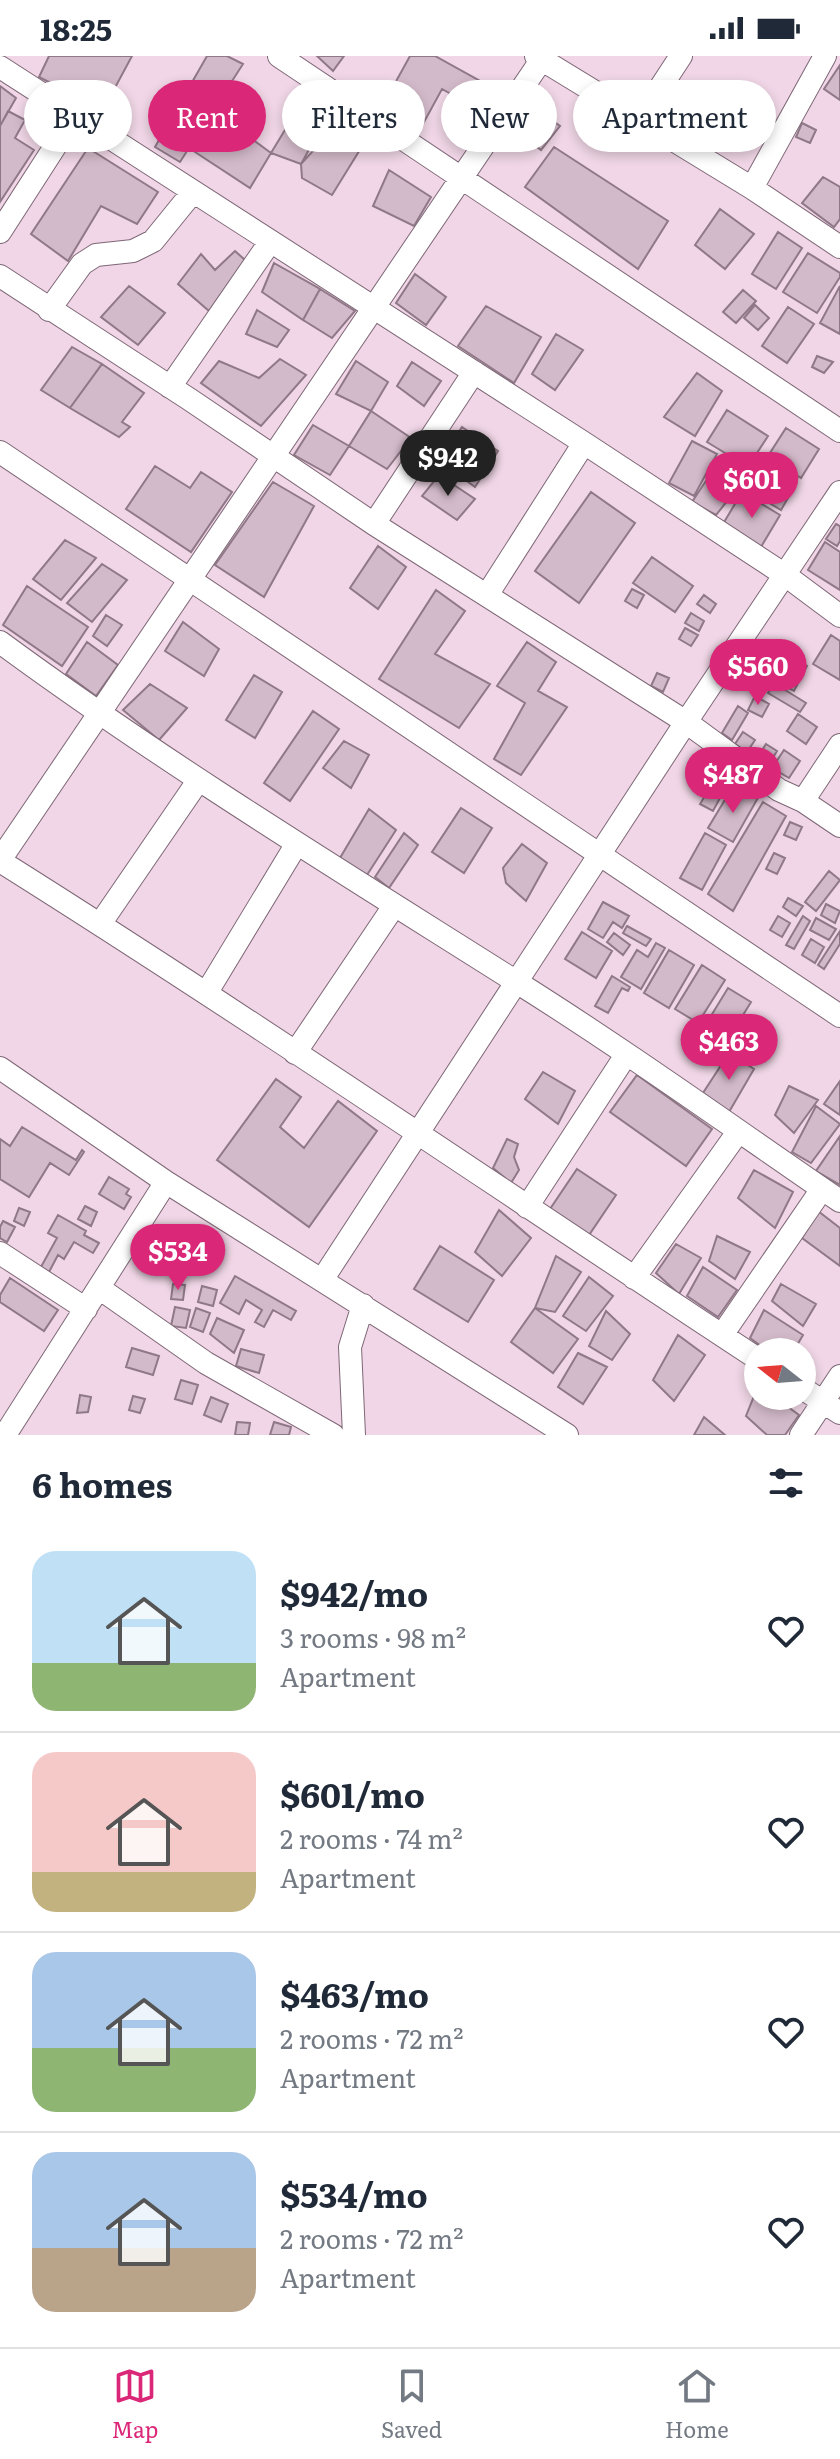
<!DOCTYPE html>
<html lang="en">
<head>
<meta charset="utf-8">
<style>
	body { margin:0; font-family:Literata,serif; background:#f6f6f7; color:#1f2937; height:100vh; display:flex; flex-direction:column; font-size:30px; white-space:nowrap }
	* { box-sizing:border-box; margin:0 }
	p { font-size:26px; color:#747a83 }
	.icon { flex:none; width:44px; height:44px; fill:none; stroke:currentColor; stroke-width:2; stroke-linecap:round; stroke-linejoin:round }
	.map { position:relative; height:1379px; overflow:hidden }
	.panel { display:flex; flex-direction:column; background:#fff; flex:1 }
	.panel>* { flex:none }
	.hud { position:absolute; left:24px; top:24px; width:792px; height:72px; display:flex; gap:16px }
	.needle { width:52px; rotate:287deg }
	.controls { position:absolute; left:744px; top:1282px; display:grid; gap:16px }
	.controls a { display:grid; place-items:center; width:72px; height:72px; border-radius:50%; background:#fff; box-shadow:0 4px 12px #0003; font-size:40px }
	.price { position:absolute; translate:-50% -68px; padding:0 18px; border-radius:28px; background:#db2777; color:#fff; font-size:26px; line-height:52px; filter:drop-shadow(0 2px 4px #0008) }
	.price::after { content:''; position:absolute; left:50%; top:48px; width:24px; height:18px; margin-left:-12px; background:inherit; clip-path:polygon(0 0,100% 0,50% 100%) }
	.price.active { background:#222; color:#fff }
	ul { padding:0; list-style:none }
	li { display:flex; align-items:center; gap:24px; height:200px; padding:0 32px }
	li+li { border-top:2px solid #e0e1e3 }
	li span { display:grid; place-items:center; flex:none; width:224px; height:160px; border-radius:24px; color:#555 }
	li>.icon { margin-inline-start:auto }
	span .icon { width:96px; height:96px; fill:#fffc; stroke-width:1 }
	li b { font-size:34px }
	h2 { display:flex; justify-content:space-between; align-items:center; height:96px; padding:0 32px; font-size:34px }
	.tag { padding:0 28px; border-radius:36px; background:#fff; box-shadow:0 4px 12px #0003; font-size:28px; line-height:72px }
	.tag.active { background:#db2777; color:#fff }
	.status { display:flex; justify-content:space-between; align-items:center; height:56px; padding:0 40px; background:#fff; direction:ltr }
	.status svg { height:22px; fill:currentColor }
	.menu { display:flex; justify-content:space-around; align-items:center; height:112px; border-top:2px solid #e0e1e3; background:#fff; font-size:22px; color:#747a83 }
	.menu a { display:grid; justify-items:center; gap:4px }
	.menu .active { color:#db2777 }
	.map>svg:first-child { display:block }
	.building { fill:#d3baca; stroke:#8f7887; stroke-width:2 }
	.lines { fill:none; stroke-linecap:round; stroke-linejoin:round }
	.minor-casing { stroke:#7e6776; stroke-width:24 }
	.minor { stroke:#fff; stroke-width:22 }
</style>
</head>
<body>
<div class="status"><b>18:25</b><svg viewBox="0 0 49 12"><path d="M0 12V9h3v3zM5 12V6h3v6zM10 12V3h3v9zM15 12V0h3v12zM26 1h20v11H26zM47 4h2v5h-2z"/></svg></div>
<div class="map">
<svg width="840" height="1379" viewBox="0 0 840 1379">
	<rect width="100%" height="100%" fill="#f0d6e6"/>
	<!-- building -->
	<path class="building" d="M 49,0 L 132,0 L 103,54 L 39,21 Z
		M 207,0 L 227,0 L 243,8 L 180,106 L 155,91 Z
		M 317,0 L 344,0 L 333,15 Z
		M 410,0 L 435,0 L 489,30 L 476,52 L 442,33 L 423,68 L 384,47 Z
		M 840,9 L 840,44 L 824,33 Z
		M 0,30 L 16,42 L 0,70 Z
		M 526,46 L 560,70 L 541,94 L 511,71 Z
		M 8,55 L 25,64 L 15,82 L 34,94 L 0,146 L 0,70 Z
		M 217,57 L 271,97 L 250,132 L 195,96 Z
		M 294,59 L 320,74 L 301,108 L 271,97 Z
		M 802,67 L 816,74 L 810,87 L 796,81 Z
		M 331,75 L 361,92 L 332,139 L 302,122 L 301,108 Z
		M 554,91 L 668,165 L 638,213 L 525,131 Z
		M 88,92 L 158,136 L 137,168 L 101,150 L 68,205 L 31,178 Z
		M 389,114 L 431,141 L 414,170 L 373,150 Z
		M 823,121 L 840,131 L 840,163 L 834,171 L 802,147 Z
		M 720,153 L 754,178 L 725,213 L 695,189 Z
		M 778,176 L 802,192 L 776,233 L 752,218 Z
		M 235,195 L 245,204 L 209,255 L 178,228 L 201,198 L 215,214 Z
		M 808,197 L 840,217 L 840,221 L 817,257 L 783,236 Z
		M 274,207 L 320,233 L 303,264 L 262,236 Z
		M 415,218 L 446,241 L 426,269 L 396,247 Z
		M 129,230 L 165,257 L 138,289 L 101,261 Z
		M 840,230 L 840,278 L 820,267 Z
		M 320,233 L 355,255 L 332,282 L 303,264 Z
		M 743,234 L 756,245 L 736,267 L 723,256 Z
		M 755,249 L 769,262 L 758,274 L 744,262 Z
		M 486,250 L 541,281 L 514,327 L 458,290 Z
		M 788,251 L 814,268 L 787,307 L 762,290 Z
		M 257,254 L 289,274 L 277,291 L 246,278 Z
		M 556,278 L 583,294 L 555,334 L 532,318 Z
		M 72,291 L 102,308 L 70,352 L 41,334 Z
		M 817,300 L 833,306 L 824,317 L 812,311 Z
		M 280,303 L 306,319 L 261,370 L 201,327 L 219,305 L 259,322 Z
		M 356,305 L 388,326 L 371,355 L 336,338 Z
		M 412,306 L 441,325 L 424,350 L 397,330 Z
		M 102,308 L 144,337 L 122,366 L 130,371 L 119,381 L 70,352 Z
		M 697,317 L 722,335 L 695,380 L 664,361 Z
		M 727,354 L 768,380 L 748,411 L 707,386 Z
		M 371,355 L 411,382 L 387,413 L 349,390 Z
		M 313,369 L 349,390 L 330,419 L 294,399 Z
		M 462,371 L 498,395 L 475,431 L 440,405 Z
		M 786,372 L 819,393 L 801,422 L 768,400 Z
		M 692,385 L 717,398 L 694,440 L 669,427 Z
		M 721,402 L 748,419 L 716,459 L 692,446 Z
		M 761,408 L 796,428 L 781,454 L 746,433 Z
		M 155,410 L 190,432 L 201,416 L 232,436 L 191,496 L 126,453 Z
		M 439,419 L 475,443 L 457,464 L 422,440 Z
		M 273,426 L 314,450 L 264,541 L 215,509 Z
		M 591,436 L 635,467 L 579,547 L 535,515 Z
		M 742,436 L 780,459 L 761,491 L 723,468 Z
		M 836,468 L 840,470 L 840,485 L 837,490 L 826,483 Z
		M 65,484 L 96,502 L 61,544 L 33,523 Z
		M 825,486 L 840,496 L 840,534 L 808,514 Z
		M 378,490 L 406,511 L 378,553 L 350,532 Z
		M 652,501 L 693,530 L 675,556 L 633,527 Z
		M 102,508 L 127,524 L 92,566 L 67,547 Z
		M 27,530 L 88,571 L 62,610 L 3,569 Z
		M 632,533 L 644,539 L 637,552 L 625,545 Z
		M 436,534 L 465,555 L 435,598 L 490,628 L 459,672 L 379,623 Z
		M 704,539 L 716,548 L 710,557 L 697,548 Z
		M 691,557 L 704,565 L 699,575 L 685,567 Z
		M 106,559 L 122,569 L 107,590 L 93,580 Z
		M 183,566 L 219,593 L 204,620 L 165,595 Z
		M 685,572 L 698,579 L 691,590 L 679,583 Z
		M 831,579 L 840,585 L 840,624 L 813,608 Z
		M 87,586 L 118,609 L 96,640 L 66,618 Z
		M 527,586 L 556,606 L 538,635 L 567,651 L 521,719 L 494,703 L 525,647 L 497,630 Z
		M 779,587 L 798,601 L 790,611 L 771,597 Z
		M 764,602 L 777,612 L 769,622 L 756,613 Z
		M 796,604 L 807,610 L 794,635 L 783,629 Z
		M 657,617 L 669,622 L 663,636 L 651,630 Z
		M 254,619 L 282,636 L 255,682 L 226,664 Z
		M 774,627 L 806,647 L 800,656 L 768,637 Z
		M 150,628 L 187,652 L 159,684 L 123,654 Z
		M 755,640 L 769,648 L 762,661 L 748,654 Z
		M 738,650 L 748,657 L 732,684 L 722,677 Z
		M 313,655 L 339,673 L 290,745 L 264,727 Z
		M 798,658 L 817,671 L 806,688 L 787,675 Z
		M 743,676 L 755,684 L 747,696 L 735,688 Z
		M 344,685 L 369,699 L 351,732 L 323,712 Z
		M 766,688 L 777,695 L 769,708 L 758,701 Z
		M 784,694 L 800,705 L 789,722 L 772,712 Z
		M 747,734 L 759,740 L 733,786 L 708,772 L 729,737 L 741,743 Z
		M 708,735 L 720,742 L 713,755 L 700,748 Z
		M 763,746 L 786,760 L 733,855 L 708,838 Z
		M 461,752 L 492,772 L 464,817 L 432,796 Z
		M 369,753 L 396,774 L 367,819 L 340,802 Z
		M 790,766 L 802,771 L 796,784 L 784,779 Z
		M 404,777 L 418,789 L 389,832 L 375,821 Z
		M 705,777 L 726,789 L 702,834 L 680,822 Z
		M 522,788 L 547,807 L 526,845 L 506,827 L 503,812 Z
		M 774,797 L 785,802 L 777,818 L 766,813 Z
		M 829,815 L 840,824 L 816,855 L 805,846 Z
		M 788,842 L 803,850 L 796,860 L 783,851 Z
		M 603,846 L 629,860 L 622,872 L 613,866 L 603,882 L 588,873 Z
		M 826,848 L 840,855 L 835,867 L 821,859 Z
		M 778,860 L 790,867 L 782,881 L 770,874 Z
		M 803,860 L 810,865 L 794,893 L 786,889 Z
		M 816,862 L 836,873 L 829,884 L 810,874 Z
		M 627,870 L 651,883 L 646,890 L 623,877 Z
		M 840,875 L 840,888 L 824,913 L 818,909 Z
		M 582,876 L 612,895 L 596,922 L 565,903 Z
		M 614,877 L 630,889 L 623,899 L 607,886 Z
		M 811,883 L 824,891 L 815,907 L 802,899 Z
		M 656,887 L 665,892 L 641,933 L 621,921 L 637,894 L 648,901 Z
		M 669,894 L 694,909 L 669,952 L 644,937 Z
		M 702,909 L 725,924 L 698,967 L 675,953 Z
		M 612,920 L 630,931 L 628,935 L 622,932 L 608,957 L 595,950 Z
		M 728,932 L 751,946 L 726,987 L 703,973 Z
		M 729,997 L 754,1013 L 729,1056 L 703,1037 Z
		M 543,1016 L 575,1035 L 558,1068 L 525,1043 Z
		M 637,1019 L 712,1073 L 686,1110 L 610,1056 Z
		M 276,1023 L 301,1041 L 280,1071 L 304,1092 L 338,1045 L 377,1075 L 309,1171 L 217,1104 Z
		M 840,1025 L 840,1059 L 824,1048 Z
		M 789,1030 L 818,1044 L 794,1077 L 775,1059 Z
		M 816,1050 L 840,1068 L 811,1107 L 792,1096 Z
		M 22,1071 L 76,1104 L 82,1094 L 84,1096 L 69,1119 L 50,1107 L 29,1141 L 0,1123 L 0,1083 L 10,1090 Z
		M 840,1080 L 840,1129 L 816,1115 Z
		M 507,1083 L 518,1088 L 514,1101 L 519,1114 L 511,1127 L 493,1112 Z
		M 577,1113 L 616,1139 L 587,1182 L 548,1156 Z
		M 754,1114 L 793,1136 L 775,1172 L 738,1142 Z
		M 109,1121 L 129,1133 L 126,1138 L 131,1141 L 124,1153 L 99,1138 Z
		M 85,1150 L 97,1156 L 91,1170 L 78,1163 Z
		M 19,1152 L 30,1156 L 24,1170 L 14,1165 Z
		M 499,1154 L 531,1182 L 502,1220 L 475,1196 Z
		M 818,1155 L 840,1172 L 840,1210 L 802,1182 Z
		M 58,1159 L 86,1175 L 84,1179 L 99,1187 L 93,1197 L 74,1186 L 64,1203 L 58,1199 L 49,1216 L 41,1211 L 57,1182 L 48,1177 Z
		M 3,1165 L 15,1171 L 7,1186 L 0,1182 L 0,1171 Z
		M 717,1180 L 750,1196 L 735,1223 L 709,1205 Z
		M 676,1188 L 701,1202 L 679,1238 L 656,1217 Z
		M 440,1190 L 494,1224 L 468,1266 L 414,1233 Z
		M 174,1198 L 190,1207 L 183,1220 L 167,1211 Z
		M 556,1200 L 581,1216 L 555,1256 L 535,1252 Z
		M 703,1211 L 737,1234 L 718,1261 L 687,1240 Z
		M 235,1220 L 296,1255 L 291,1264 L 273,1254 L 264,1271 L 255,1266 L 262,1254 L 246,1244 L 239,1258 L 220,1247 Z
		M 589,1221 L 613,1240 L 586,1275 L 563,1260 Z
		M 10,1222 L 58,1254 L 44,1275 L 0,1246 L 0,1239 Z
		M 173,1228 L 185,1229 L 183,1244 L 171,1243 Z
		M 781,1228 L 816,1248 L 803,1270 L 772,1245 Z
		M 202,1230 L 217,1234 L 213,1250 L 198,1246 Z
		M 175,1251 L 190,1254 L 186,1272 L 171,1270 Z
		M 196,1252 L 210,1257 L 203,1276 L 190,1271 Z
		M 535,1252 L 578,1283 L 553,1317 L 511,1286 Z
		M 764,1254 L 803,1279 L 793,1296 L 769,1296 L 750,1282 Z
		M 606,1255 L 630,1278 L 612,1304 L 589,1290 Z
		M 217,1262 L 244,1274 L 234,1297 L 210,1278 Z
		M 678,1279 L 705,1299 L 674,1345 L 653,1324 Z
		M 132,1292 L 159,1300 L 153,1319 L 126,1311 Z
		M 241,1293 L 264,1299 L 259,1317 L 236,1310 Z
		M 578,1297 L 607,1311 L 583,1348 L 558,1331 Z
		M 181,1324 L 198,1329 L 192,1348 L 175,1343 Z
		M 758,1330 L 758,1340 L 773,1340 L 799,1359 L 785,1379 L 767,1379 L 746,1360 Z
		M 80,1339 L 91,1341 L 88,1356 L 77,1357 Z
		M 133,1340 L 145,1343 L 140,1357 L 129,1354 Z
		M 211,1341 L 228,1348 L 221,1366 L 204,1359 Z
		M 704,1361 L 725,1379 L 694,1379 Z
		M 237,1366 L 250,1367 L 248,1379 L 235,1379 Z
		M 274,1366 L 291,1371 L 289,1379 L 270,1379 Z"/>
	<g class="lines">
		<!-- minor casing -->
		<g class="minor-casing">
			<path id="minor" d="M 279,0 L 840,375
				M 536,0 L 752,132 L 840,191
				M 0,11 L 584,387 L 785,519 L 840,560
				M 639,64 L 681,0
				M 752,132 L 825,0
				M 0,176 L 74,61
				M 0,220 L 189,343 L 374,468 L 686,666 L 779,734 L 803,745 L 840,770
				M 49,254 L 82,208 L 96,199 L 133,195 L 153,185 L 192,137
				M 170,331 L 270,186
				M 0,396 L 840,960
				M 374,468 L 474,316
				M 487,539 L 584,387
				M 0,586 C 166,708 341,815 515,925 C 625,994 732,1071 840,1145
				M 803,745 L 840,689
				M 0,804 L 544,0
				M 0,805 C 256,966 505,1137 758,1303
				M 100,868 L 198,725
				M 207,936 L 296,789
				M 295,997 L 394,850
				M 0,1012 L 166,1126 L 567,1379
				M 527,1151 L 626,999
				M 0,1197 L 86,1253
				M 634,1222 L 738,1076
				M 322,1224 L 686,666 L 840,436
				M 99,1232 L 206,1307 L 333,1379
				M 722,1279 L 822,1133
				M 802,1332 L 840,1357
				M 5,1379 L 166,1126
				M 354,1379 L 350,1291 L 363,1249
				M 801,1379 L 840,1320"/>
		</g>
		<!-- minor -->
		<use href="#minor" class="minor"/>
	</g>
</svg>
<div class="controls">
<a><svg class="needle" viewBox="-14 -14 28 28"><path d="M0-13l5 13h-10z" fill="#e53935"/><path d="M0 13l5-13h-10z" fill="#747a83"/></svg></a>
</div>
<b class="price active" style="left:448px;top:442px">$942</b>
<b class="price" style="left:752px;top:464px">$601</b>
<b class="price" style="left:758px;top:651px">$560</b>
<b class="price" style="left:733px;top:759px">$487</b>
<b class="price" style="left:729px;top:1026px">$463</b>
<b class="price" style="left:178px;top:1236px">$534</b>
<div class="hud">
<a class="tag">Buy</a>
<a class="tag active">Rent</a>
<a class="tag">Filters</a>
<a class="tag">New</a>
<a class="tag">Apartment</a>
</div>
</div>
<section class="panel">
<h2>6 homes<svg class="icon" aria-label="filters" viewBox="0 0 24 24"><path d="M4 7h16M4 17h16"/><circle cx="9" cy="7" r="2"/><circle cx="15" cy="17" r="2"/></svg></h2>
<ul>
<li><span style="background:linear-gradient(#bfe0f5 70%,#8fb573 0)"><svg class="icon" aria-label="home" viewBox="0 0 24 24"><path d="M3 11l9-7 9 7M6 9v11h12V9"/></svg></span><div><b>$942/mo</b><p>3 rooms · 98 m²</p><p>Apartment</p></div><svg class="icon" aria-label="heart" viewBox="0 0 24 24"><path d="M12 20l-8-8c-3-5 5-10 8-4 3-6 11-1 8 4z"/></svg></li>
<li><span style="background:linear-gradient(#f6c9c9 75%,#c2b280 0)"><svg class="icon" aria-label="home" viewBox="0 0 24 24"><path d="M3 11l9-7 9 7M6 9v11h12V9"/></svg></span><div><b>$601/mo</b><p>2 rooms · 74 m²</p><p>Apartment</p></div><svg class="icon" aria-label="heart" viewBox="0 0 24 24"><path d="M12 20l-8-8c-3-5 5-10 8-4 3-6 11-1 8 4z"/></svg></li>
<li><span style="background:linear-gradient(#a9c7e8 60%,#8fb573 0)"><svg class="icon" aria-label="home" viewBox="0 0 24 24"><path d="M3 11l9-7 9 7M6 9v11h12V9"/></svg></span><div><b>$463/mo</b><p>2 rooms · 72 m²</p><p>Apartment</p></div><svg class="icon" aria-label="heart" viewBox="0 0 24 24"><path d="M12 20l-8-8c-3-5 5-10 8-4 3-6 11-1 8 4z"/></svg></li>
<li><span style="background:linear-gradient(#a9c7e8 60%,#b9a48a 0)"><svg class="icon" aria-label="home" viewBox="0 0 24 24"><path d="M3 11l9-7 9 7M6 9v11h12V9"/></svg></span><div><b>$534/mo</b><p>2 rooms · 72 m²</p><p>Apartment</p></div><svg class="icon" aria-label="heart" viewBox="0 0 24 24"><path d="M12 20l-8-8c-3-5 5-10 8-4 3-6 11-1 8 4z"/></svg></li>
</ul>
</section>
<nav class="menu">
<a class="active"><svg class="icon" aria-label="map" viewBox="0 0 24 24"><path d="M3 6l6-2 6 2 6-2v14l-6 2-6-2-6 2zM9 4v14M15 6v14"/></svg>Map</a>
<a><svg class="icon" aria-label="saved" viewBox="0 0 24 24"><path d="M7 4h10v16l-5-4-5 4z"/></svg>Saved</a>
<a><svg class="icon" aria-label="home" viewBox="0 0 24 24"><path d="M3 11l9-7 9 7M6 9v11h12V9"/></svg>Home</a>
</nav>
</body>
</html>
